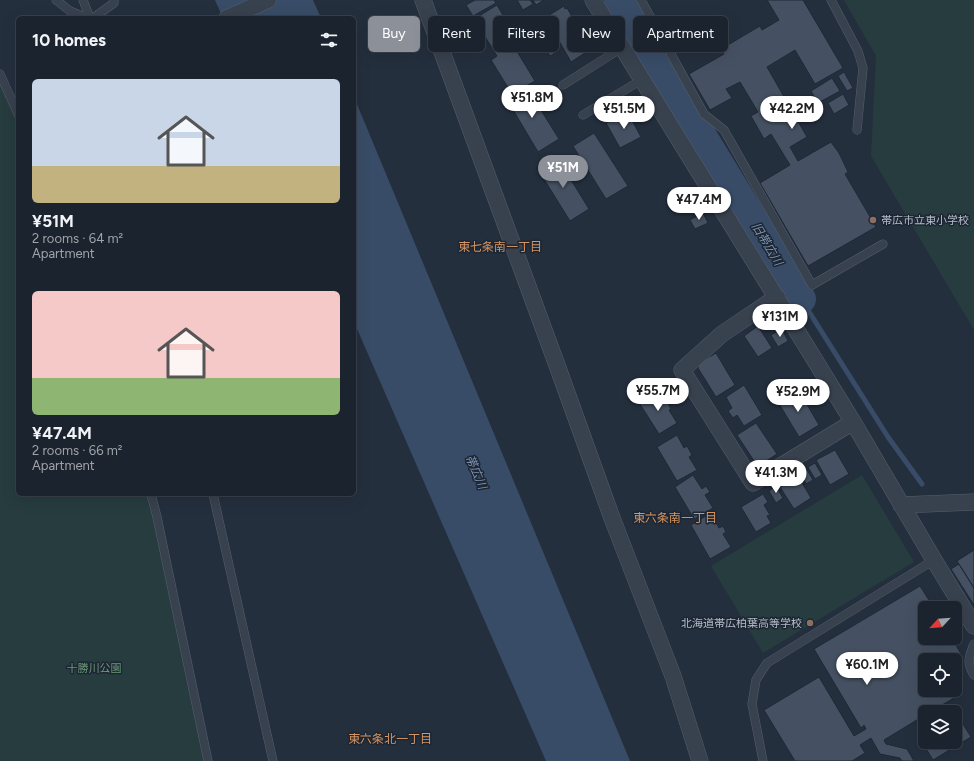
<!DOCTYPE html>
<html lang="en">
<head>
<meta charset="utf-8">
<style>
	body { margin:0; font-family:Figtree,"Noto Sans JP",sans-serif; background:#242b36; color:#f1f3f6; height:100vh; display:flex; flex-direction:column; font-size:15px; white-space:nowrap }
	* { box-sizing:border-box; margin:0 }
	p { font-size:13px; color:#a0a4aa }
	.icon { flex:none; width:22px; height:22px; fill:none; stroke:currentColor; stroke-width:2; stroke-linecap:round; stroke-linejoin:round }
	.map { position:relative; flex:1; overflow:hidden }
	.sheet { position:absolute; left:16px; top:16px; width:340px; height:480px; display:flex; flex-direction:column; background:#1b232e; border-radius:6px; box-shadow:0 4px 16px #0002,0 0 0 1px #39404a }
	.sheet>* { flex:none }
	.top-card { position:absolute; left:368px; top:16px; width:380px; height:36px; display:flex; gap:8px }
	.needle { width:26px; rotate:244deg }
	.fabs { position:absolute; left:918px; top:601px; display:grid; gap:8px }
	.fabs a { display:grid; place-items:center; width:44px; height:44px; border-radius:6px; background:#1b232e; box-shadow:0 4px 16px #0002,0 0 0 1px #39404a; font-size:20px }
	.price { position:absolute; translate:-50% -34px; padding:0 9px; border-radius:14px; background:#fff; color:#222; font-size:13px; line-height:26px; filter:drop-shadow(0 1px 2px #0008) }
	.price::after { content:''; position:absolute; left:50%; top:24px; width:12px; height:9px; margin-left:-6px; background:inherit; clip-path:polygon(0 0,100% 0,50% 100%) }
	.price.selected { background:#8c9099; color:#fff }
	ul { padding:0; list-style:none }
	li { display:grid; align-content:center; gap:8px; height:212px; padding:0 16px }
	li span { display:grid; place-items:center; height:124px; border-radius:6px; color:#555 }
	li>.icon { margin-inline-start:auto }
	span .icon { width:72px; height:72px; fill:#fffc; stroke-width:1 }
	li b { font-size:17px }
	h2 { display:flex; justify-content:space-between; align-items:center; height:48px; padding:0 16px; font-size:17px }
	.chip { padding:0 14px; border-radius:6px; background:#1b232e; box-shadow:0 4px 16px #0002,0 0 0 1px #39404a; font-size:14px; line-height:36px }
	.chip.selected { background:#8c9099; color:#fff }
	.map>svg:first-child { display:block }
	.green { fill:#263c3f }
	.water { fill:#394c67 }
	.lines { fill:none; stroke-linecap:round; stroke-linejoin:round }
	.stream { stroke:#394c67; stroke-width:5 }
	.river { stroke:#394c67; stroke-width:30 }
	.building { fill:#455162; stroke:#1f2835 }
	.lane-casing { stroke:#565f6c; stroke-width:9 }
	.street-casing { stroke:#565f6c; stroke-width:17 }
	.lane { stroke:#38414e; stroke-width:8 }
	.street { stroke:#38414e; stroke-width:16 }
	.education-dot { fill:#8d6e63; stroke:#1d2633; stroke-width:1.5 }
	.labels { text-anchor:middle; stroke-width:3; stroke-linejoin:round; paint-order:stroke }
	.poi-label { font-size:11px; fill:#b4bcc9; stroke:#1d2633; text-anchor:start }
	.park-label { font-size:11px; fill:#6b9a76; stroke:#1d2633 }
	.water-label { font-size:12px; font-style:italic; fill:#7c92b1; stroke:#1d2633 }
	.neighbourhood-label { font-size:12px; fill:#d59563; stroke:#1d2633 }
</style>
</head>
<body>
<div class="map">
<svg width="974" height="761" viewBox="0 0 974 761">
	<rect width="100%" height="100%" fill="#242f3e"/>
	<!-- green -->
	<path class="green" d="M 844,0 L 974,0 L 974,330 L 871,156 L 876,56 Z
		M 0,74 L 18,114 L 18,494 L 151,494 L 208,761 L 0,761 Z
		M 862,475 L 914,562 L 763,653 L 711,566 Z"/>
	<!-- water -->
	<path class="water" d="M 215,0 L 313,0 L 321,18 L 223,18 Z
		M 354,97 L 630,761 L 546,761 L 354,322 Z"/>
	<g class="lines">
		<!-- stream -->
		<path class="stream" d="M 801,299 L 888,437 L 922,484"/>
		<!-- river -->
		<path class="river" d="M 619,0 L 801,299"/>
	</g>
	<!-- building -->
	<path class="building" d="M 475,0 L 494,0 L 496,3 L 473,16 L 466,5 Z
		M 517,0 L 530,0 L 533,4 L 523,10 Z
		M 533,0 L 544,0 L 536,5 Z
		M 767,0 L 803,0 L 843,68 L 815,84 L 795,50 L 767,67 L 807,137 L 790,147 L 798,161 L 831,142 L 839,153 L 848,172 L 845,174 L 876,227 L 808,266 L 760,183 L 790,165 L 771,134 L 764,139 L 751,116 L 758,112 L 740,82 L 726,89 L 732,98 L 710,110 L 689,74 L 724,54 L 721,49 L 760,26 L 762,30 L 779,20 Z
		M 497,5 L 511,29 L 512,43 L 535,81 L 512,94 L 491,60 L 497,56 L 474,19 Z
		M 564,6 L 565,9 L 567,8 L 591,49 L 571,62 L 547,20 L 548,19 L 546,17 Z
		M 541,16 L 560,50 L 550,56 L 530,23 Z
		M 844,72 L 853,88 L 847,91 L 838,76 Z
		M 832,78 L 840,91 L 818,103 L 811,91 Z
		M 526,86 L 559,139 L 538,152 L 506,98 Z
		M 843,94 L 849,105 L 834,114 L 828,103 Z
		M 627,111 L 641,137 L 620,148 L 606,123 Z
		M 594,133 L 628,186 L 606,199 L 573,146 Z
		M 557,157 L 589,209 L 570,221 L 537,168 Z
		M 703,213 L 708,223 L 695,229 L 690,220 Z
		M 758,326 L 772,348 L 758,357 L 744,336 Z
		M 782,329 L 788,341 L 778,347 L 771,335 Z
		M 716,353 L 735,385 L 716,397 L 698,368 L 699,363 Z
		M 744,385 L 762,415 L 744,426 L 737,415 L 733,418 L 728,411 L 732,408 L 726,397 Z
		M 798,389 L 819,425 L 799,437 L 778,402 Z
		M 656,390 L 664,402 L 667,401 L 671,409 L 669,410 L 677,423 L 659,434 L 638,401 Z
		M 756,423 L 777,454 L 760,465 L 756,464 L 737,435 Z
		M 677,435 L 684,448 L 687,446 L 692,455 L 689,457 L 697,470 L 677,481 L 657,447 Z
		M 835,450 L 849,474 L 830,485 L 816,460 Z
		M 815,463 L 822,475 L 815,479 L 808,467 Z
		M 806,468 L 813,480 L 806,484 L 800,472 Z
		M 693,475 L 702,489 L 706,486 L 710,492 L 705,495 L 713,508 L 694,519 L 675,487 Z
		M 798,476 L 811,498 L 794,509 L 780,487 Z
		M 776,486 L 783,498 L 776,503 L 769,491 Z
		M 763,494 L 768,502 L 764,505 L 770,515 L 767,516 L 771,523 L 756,532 L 741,507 Z
		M 711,513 L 719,528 L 723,526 L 726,532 L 723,534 L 731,547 L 710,559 L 691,525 Z
		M 974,550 L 974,588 L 957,561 Z
		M 959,564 L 974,588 L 974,605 L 951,569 Z
		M 920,586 L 934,608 L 925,608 L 925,638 L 952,638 L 962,656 L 955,661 L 925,660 L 925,690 L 949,690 L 954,698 L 930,712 L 925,712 L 925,715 L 884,740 L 886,744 L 907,749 L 914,761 L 902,761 L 900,758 L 880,754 L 871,738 L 860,745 L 865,753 L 852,761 L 795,761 L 764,710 L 819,677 L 854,736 L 866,729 L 864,725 L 861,728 L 814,649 Z
		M 955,711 L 971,737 L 933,760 L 917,734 L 925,729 L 925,742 L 955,742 L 955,712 L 953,712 Z"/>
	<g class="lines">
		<!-- lane casing -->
		<g class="lane-casing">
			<path id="lane" d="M 56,0 L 70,11 L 87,18
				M 83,0 L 90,18
				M 641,0 L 704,114 L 724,130 L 812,285 L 883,244
				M 831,0 L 858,51 L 863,68 L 857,130
				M 93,18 L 114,3 L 114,0
				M 0,74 L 18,114
				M 563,85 L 623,47
				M 583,115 L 643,79
				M 151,494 L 157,517 L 208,761
				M 213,494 L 273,761
				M 974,644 C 969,657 966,662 974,675
				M 763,761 L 752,704 L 756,680 L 767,663 L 934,560"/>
		</g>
		<!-- street casing -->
		<g class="street-casing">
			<path id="street" d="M 423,0 L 558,368 L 612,518 L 673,676 L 700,761
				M 593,0 L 853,422 L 934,560 L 974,626
				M 227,18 L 268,0
				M 777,297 L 722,334 L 682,370 L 753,483 L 853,422
				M 901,505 L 974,502"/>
		</g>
		<!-- lane -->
		<use href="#lane" class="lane"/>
		<!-- street -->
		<use href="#street" class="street"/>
	</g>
	<!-- markers -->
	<g class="education-dot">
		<circle cx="873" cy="220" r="4"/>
		<circle cx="810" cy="623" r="4"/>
	</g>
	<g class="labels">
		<!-- poi labels -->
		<g class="poi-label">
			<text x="881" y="224">帯広市立東小学校</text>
			<text x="802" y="627" text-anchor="end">北海道帯広柏葉高等学校</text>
		</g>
		<!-- park labels -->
		<g class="park-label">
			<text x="94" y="672">十勝川公園</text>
		</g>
		<!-- water labels -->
		<g class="water-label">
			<text transform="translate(767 244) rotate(59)" y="4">旧帯広川</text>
			<text transform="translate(476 472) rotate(67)" y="4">帯広川</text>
		</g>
		<!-- neighbourhood labels -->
		<g class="neighbourhood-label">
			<text x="500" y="251">東七条南一丁目</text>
			<text x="675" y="522">東六条南一丁目</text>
			<text x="390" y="743">東六条北一丁目</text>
		</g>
	</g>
</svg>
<div class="fabs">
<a><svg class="needle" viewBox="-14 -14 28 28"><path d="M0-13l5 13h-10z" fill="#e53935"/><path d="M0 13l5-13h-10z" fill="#a0a4aa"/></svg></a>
<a><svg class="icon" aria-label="locate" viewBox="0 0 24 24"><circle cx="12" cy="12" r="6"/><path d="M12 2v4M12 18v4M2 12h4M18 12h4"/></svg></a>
<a><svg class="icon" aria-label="layers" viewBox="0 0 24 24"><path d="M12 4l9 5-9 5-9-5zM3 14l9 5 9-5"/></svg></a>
</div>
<b class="price" style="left:532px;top:119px">¥51.8M</b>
<b class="price" style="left:624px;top:130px">¥51.5M</b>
<b class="price" style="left:792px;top:130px">¥42.2M</b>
<b class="price selected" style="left:563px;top:189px">¥51M</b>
<b class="price" style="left:699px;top:221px">¥47.4M</b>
<b class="price" style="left:780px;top:338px">¥131M</b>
<b class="price" style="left:658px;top:412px">¥55.7M</b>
<b class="price" style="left:798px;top:413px">¥52.9M</b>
<b class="price" style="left:776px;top:494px">¥41.3M</b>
<b class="price" style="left:867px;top:686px">¥60.1M</b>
<div class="top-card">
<a class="chip selected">Buy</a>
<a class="chip">Rent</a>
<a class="chip">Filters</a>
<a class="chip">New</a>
<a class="chip">Apartment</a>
</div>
<section class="sheet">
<h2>10 homes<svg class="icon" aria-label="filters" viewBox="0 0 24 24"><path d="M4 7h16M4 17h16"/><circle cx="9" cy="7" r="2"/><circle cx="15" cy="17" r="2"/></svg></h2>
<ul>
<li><span style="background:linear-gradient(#c9d6e8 70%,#c2b280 0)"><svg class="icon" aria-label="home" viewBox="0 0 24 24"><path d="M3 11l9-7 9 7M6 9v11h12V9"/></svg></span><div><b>¥51M</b><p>2 rooms · 64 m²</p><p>Apartment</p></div></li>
<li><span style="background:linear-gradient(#f6c9c9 70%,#8fb573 0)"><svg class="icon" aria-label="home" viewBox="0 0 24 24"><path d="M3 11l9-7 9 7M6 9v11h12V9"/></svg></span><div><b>¥47.4M</b><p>2 rooms · 66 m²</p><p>Apartment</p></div></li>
</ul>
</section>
</div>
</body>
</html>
